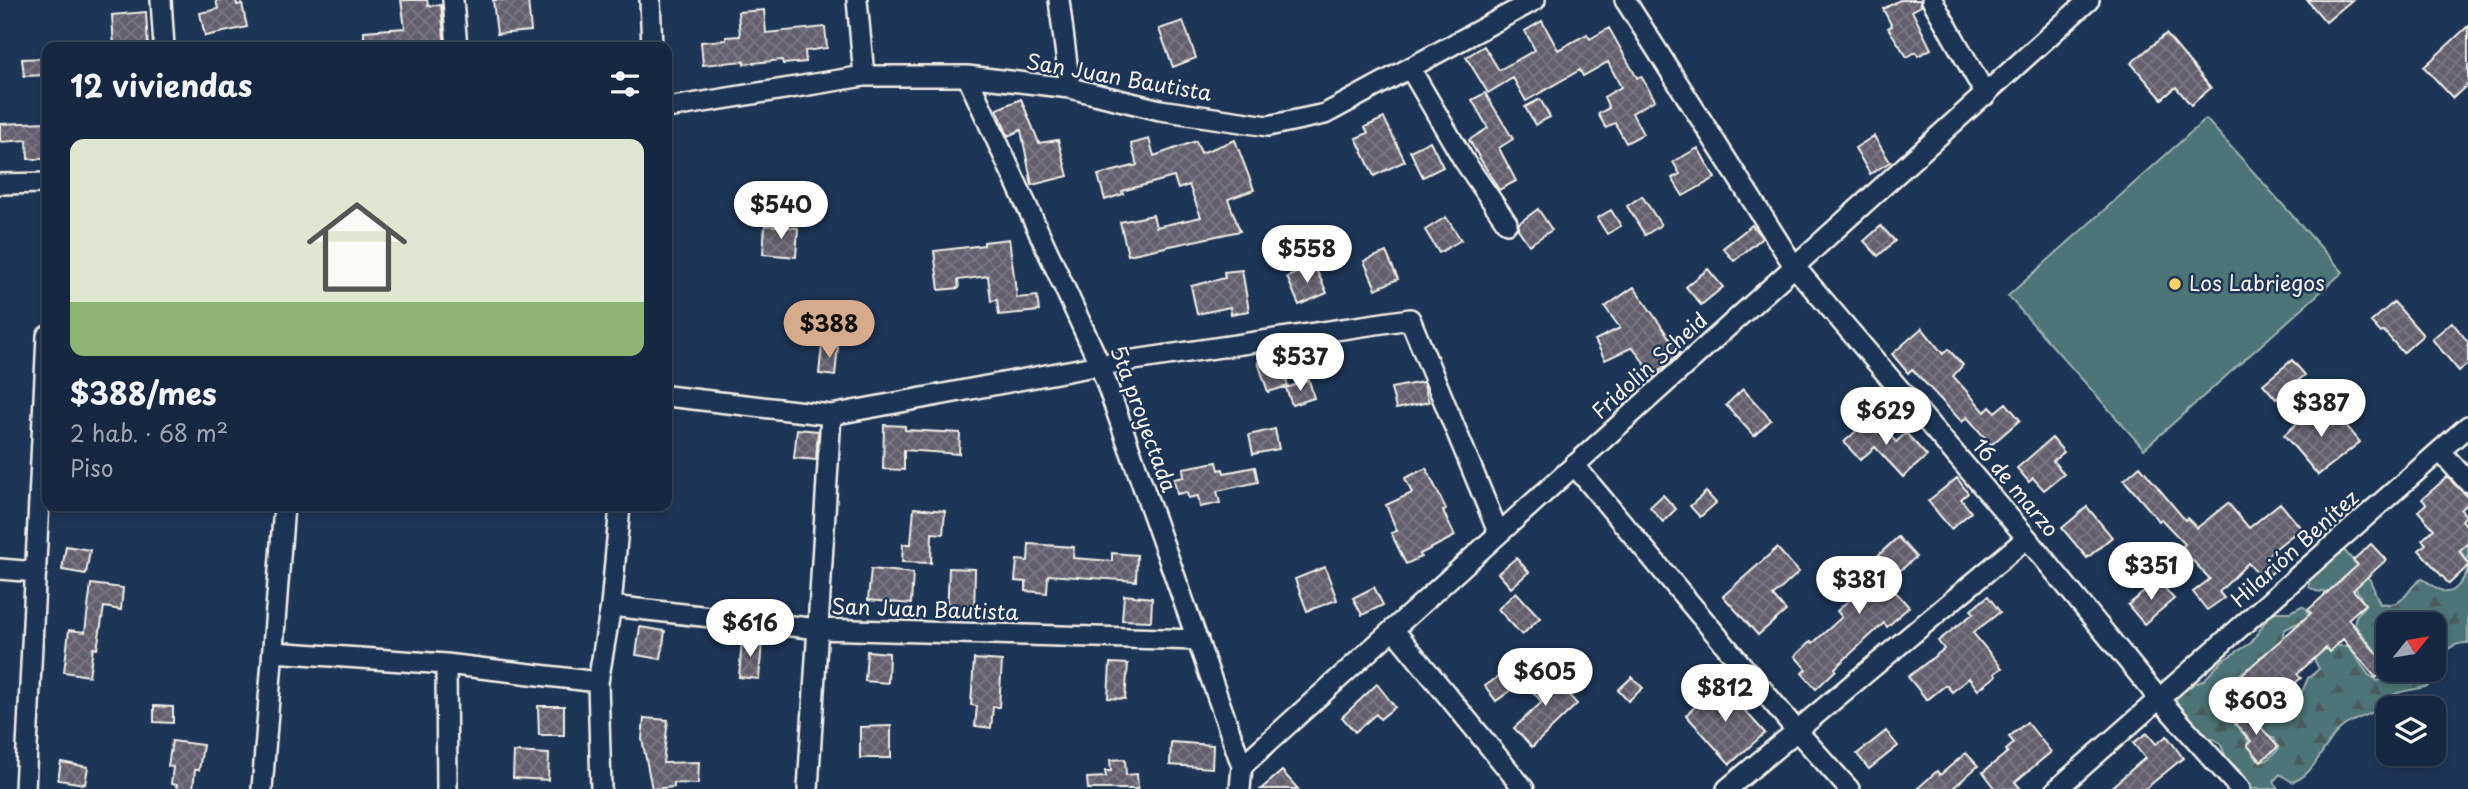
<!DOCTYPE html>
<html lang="es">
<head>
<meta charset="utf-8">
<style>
	body { margin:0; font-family:"Playpen Sans",sans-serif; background:#1f3048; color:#f1f3f6; height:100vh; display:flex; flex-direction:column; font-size:26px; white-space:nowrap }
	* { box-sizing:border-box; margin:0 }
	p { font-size:23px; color:#9ea6b1 }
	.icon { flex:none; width:38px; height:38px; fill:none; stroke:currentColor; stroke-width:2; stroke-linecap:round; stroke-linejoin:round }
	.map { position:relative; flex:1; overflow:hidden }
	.side { position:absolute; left:42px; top:42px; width:630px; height:469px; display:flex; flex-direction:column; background:#162841; border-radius:14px; box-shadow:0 4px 10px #0003,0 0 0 2px #35445a }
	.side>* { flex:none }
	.needle { width:46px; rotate:60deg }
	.buttons { position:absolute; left:2376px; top:612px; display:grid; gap:14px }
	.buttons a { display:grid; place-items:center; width:70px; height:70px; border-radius:14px; background:#162841; box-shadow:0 4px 10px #0003,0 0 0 2px #35445a; font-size:35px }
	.price { position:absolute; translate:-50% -60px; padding:0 16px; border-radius:24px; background:#fff; color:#222; font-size:23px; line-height:46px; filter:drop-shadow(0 2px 4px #0008) }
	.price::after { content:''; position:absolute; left:50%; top:42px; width:21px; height:16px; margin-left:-10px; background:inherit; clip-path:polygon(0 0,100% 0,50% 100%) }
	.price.on { background:#d6ab8b; color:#111 }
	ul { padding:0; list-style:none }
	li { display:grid; align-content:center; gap:14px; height:371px; padding:0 28px }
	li+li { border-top:2px solid #35445a }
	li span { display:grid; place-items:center; height:217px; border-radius:14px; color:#555 }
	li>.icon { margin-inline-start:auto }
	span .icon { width:126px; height:126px; fill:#fffc; stroke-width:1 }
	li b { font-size:30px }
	h2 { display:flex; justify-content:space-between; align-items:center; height:84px; padding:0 28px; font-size:30px }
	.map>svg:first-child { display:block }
	.green { fill:#4d7477; stroke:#a0b2b0; stroke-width:2 }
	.forest { fill:url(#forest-firs); stroke:#a0b2b0; stroke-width:2; fill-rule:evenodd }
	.building { fill:url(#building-cross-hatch); stroke:#f4f1e8; stroke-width:2 }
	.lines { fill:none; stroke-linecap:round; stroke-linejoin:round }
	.minor-casing { stroke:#f4f1e8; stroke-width:24 }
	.minor { stroke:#1d3557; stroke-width:19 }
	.poi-dot { fill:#ffd166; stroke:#1d3557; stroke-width:2.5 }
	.labels { text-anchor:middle; stroke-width:5; stroke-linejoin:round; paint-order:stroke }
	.street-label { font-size:21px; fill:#f4f1e8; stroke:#1d3557 }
	.poi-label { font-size:21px; fill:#f4f1e8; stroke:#1d3557; text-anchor:start }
</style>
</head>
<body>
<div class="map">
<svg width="2468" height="789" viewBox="0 0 2468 789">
	<defs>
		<pattern id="forest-firs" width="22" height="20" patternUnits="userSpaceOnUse" patternTransform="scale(1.75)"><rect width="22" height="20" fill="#4d7477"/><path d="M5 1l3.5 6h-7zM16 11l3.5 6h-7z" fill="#4b5c5c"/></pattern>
		<pattern id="building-cross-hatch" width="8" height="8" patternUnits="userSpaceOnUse" patternTransform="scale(1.75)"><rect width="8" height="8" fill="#63606e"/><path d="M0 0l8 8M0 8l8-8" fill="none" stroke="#7a7783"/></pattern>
	</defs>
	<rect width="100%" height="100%" fill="#1d3557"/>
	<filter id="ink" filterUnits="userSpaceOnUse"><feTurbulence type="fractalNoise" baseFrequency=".0143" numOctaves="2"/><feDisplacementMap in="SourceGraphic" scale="14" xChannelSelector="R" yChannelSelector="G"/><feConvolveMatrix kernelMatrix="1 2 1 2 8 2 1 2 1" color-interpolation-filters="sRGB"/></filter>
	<g filter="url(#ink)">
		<!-- green -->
		<path class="green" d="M 2206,119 L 2343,272 L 2144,449 L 2008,296 Z"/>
		<!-- forest -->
		<path class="forest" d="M 2468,543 L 2468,643 C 2455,642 2446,649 2438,659 L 2439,680 C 2422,692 2410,687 2393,695 C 2385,699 2392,696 2386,702 C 2373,717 2352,717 2339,730 C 2323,745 2314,776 2292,782 L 2280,774 L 2274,781 L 2278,789 L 2242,789 L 2244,779 L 2239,770 L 2227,759 L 2220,743 L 2213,739 L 2201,739 L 2172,699 L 2191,681 L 2198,683 L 2204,680 L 2223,660 L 2251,643 L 2269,616 L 2275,612 L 2290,612 L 2302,606 L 2308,610 L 2309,617 L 2284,630 L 2283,636 L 2287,643 L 2259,657 L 2259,663 L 2243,671 L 2230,683 C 2231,692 2241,698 2246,707 L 2236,720 C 2238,727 2242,731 2246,737 C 2250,744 2251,751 2257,759 L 2267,760 L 2278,750 L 2274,738 L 2267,738 L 2257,724 C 2263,704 2277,703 2290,690 L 2302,692 L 2308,678 L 2319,669 L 2314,659 L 2317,645 L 2348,646 L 2369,675 L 2378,681 L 2384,679 L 2388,673 L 2387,665 L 2354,624 L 2356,616 L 2365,605 L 2355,587 L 2328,593 L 2316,591 L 2309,587 L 2308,579 L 2343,549 L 2370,580 L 2380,604 C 2383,603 2387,604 2391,604 C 2406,603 2410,584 2422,579 C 2430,582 2439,592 2447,592 C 2457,592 2466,576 2468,568 C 2468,559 2462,553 2457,548 ZM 2389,625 L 2434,625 L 2434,670 L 2389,670 Z"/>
		<!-- building -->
		<path class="building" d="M 216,0 L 236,0 L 237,5 L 242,4 L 247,27 L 205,36 L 200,13 L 218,9 Z
			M 401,0 L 427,0 L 428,6 L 441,5 L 445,47 L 364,47 L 364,31 L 405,28 Z
			M 493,0 L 528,0 L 531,31 L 497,34 Z
			M 1900,0 L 1920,0 L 1921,6 L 1912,11 L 1931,49 L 1918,56 L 1916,52 L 1907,57 L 1888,28 L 1892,26 L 1883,9 Z
			M 2307,0 L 2352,0 L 2326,22 Z
			M 764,10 L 766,33 L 825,27 L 827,48 L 805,51 L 806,62 L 783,64 L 782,60 L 744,64 L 744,61 L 703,65 L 701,42 L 726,40 L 726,37 L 740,36 L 738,12 Z
			M 146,12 L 148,47 L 114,47 L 112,15 Z
			M 1183,21 L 1196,58 L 1173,67 L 1159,29 Z
			M 1542,21 L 1558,50 L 1587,34 L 1590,39 L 1609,28 L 1637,78 L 1641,76 L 1655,100 L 1632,113 L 1643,134 L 1626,143 L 1615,123 L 1606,128 L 1598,114 L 1609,108 L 1604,97 L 1621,87 L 1608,62 L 1583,76 L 1580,70 L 1526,101 L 1513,78 L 1488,93 L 1466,57 L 1484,46 L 1499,70 L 1535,50 L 1525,31 Z
			M 2468,26 L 2468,84 L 2453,98 L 2424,67 Z
			M 2166,34 L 2211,88 L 2191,105 L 2176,87 L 2162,99 L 2131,63 Z
			M 47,58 L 47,75 L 24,76 L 22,59 Z
			M 1485,93 L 1513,139 L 1499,148 L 1516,181 L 1499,190 L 1469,140 L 1488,128 L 1472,100 Z
			M 1021,99 L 1039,143 L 1058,140 L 1068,176 L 1032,185 L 1021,130 L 1008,136 L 997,109 Z
			M 1540,99 L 1550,117 L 1535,125 L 1525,107 Z
			M 1384,118 L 1405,161 L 1374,176 L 1356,138 L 1368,133 L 1365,127 Z
			M 47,122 L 47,159 L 28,159 L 27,140 L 0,142 L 0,124 Z
			M 1874,136 L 1890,162 L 1870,174 L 1855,148 Z
			M 1149,139 L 1154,156 L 1196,141 L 1201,153 L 1235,140 L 1254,190 L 1228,199 L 1240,231 L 1128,255 L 1120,222 L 1153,215 L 1156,227 L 1201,217 L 1189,185 L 1178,189 L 1174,177 L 1122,191 L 1123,194 L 1105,200 L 1098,175 L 1137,165 L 1131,144 Z
			M 1430,141 L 1443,167 L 1423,177 L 1410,151 Z
			M 1698,148 L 1715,178 L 1683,196 L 1672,178 L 1680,174 L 1673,162 Z
			M 1642,196 L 1661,225 L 1645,235 L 1627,206 Z
			M 1538,209 L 1552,230 L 1529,245 L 1518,229 L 1519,223 Z
			M 1611,210 L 1621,226 L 1607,234 L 1597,218 Z
			M 1446,217 L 1461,240 L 1439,253 L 1425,230 Z
			M 765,225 L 798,228 L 796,257 L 763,254 Z
			M 1752,225 L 1762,238 L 1734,261 L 1723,248 Z
			M 1881,226 L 1895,241 L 1878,256 L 1864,241 Z
			M 1009,239 L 1017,298 L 1037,296 L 1039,311 L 999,315 L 997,300 L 991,301 L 988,276 L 958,280 L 959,288 L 939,290 L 934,251 L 984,245 L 984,242 Z
			M 1386,252 L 1398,279 L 1376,289 L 1364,261 Z
			M 1314,265 L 1327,293 L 1299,305 L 1287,277 Z
			M 1708,269 L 1723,287 L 1701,305 L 1686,287 Z
			M 1242,270 L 1249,311 L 1231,314 L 1230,307 L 1197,314 L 1191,286 L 1225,278 L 1224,272 Z
			M 1634,287 L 1680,353 L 1653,376 L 1633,347 L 1605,360 L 1595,340 L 1620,328 L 1605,307 Z
			M 2394,302 L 2423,335 L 2403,353 L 2384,331 L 2381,333 L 2371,322 Z
			M 2452,322 L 2468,342 L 2468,364 L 2459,371 L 2432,339 Z
			M 1922,328 L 1943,354 L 1948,349 L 1963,365 L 1953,376 L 1985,412 L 1990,407 L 1995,412 L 2006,403 L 2020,420 L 1991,445 L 1967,417 L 1962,422 L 1912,369 L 1908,373 L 1892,354 Z
			M 822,345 L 838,346 L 835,376 L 819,374 Z
			M 1277,355 L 1288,386 L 1268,392 L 1258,362 Z
			M 2292,360 L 2305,375 L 2276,399 L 2263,384 Z
			M 1309,380 L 1314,398 L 1292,405 L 1286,388 Z
			M 1423,382 L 1429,402 L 1396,409 L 1391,388 Z
			M 1743,389 L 1771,420 L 1754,436 L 1726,405 Z
			M 2315,403 L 2334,425 L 2341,419 L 2360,442 L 2318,475 L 2284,435 L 2305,416 L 2303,414 Z
			M 1873,416 L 1896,442 L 1906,433 L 1927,456 L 1903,477 L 1875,447 L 1860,460 L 1844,442 Z
			M 884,425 L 905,426 L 905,430 L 960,433 L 959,454 L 904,450 L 904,470 L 883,469 Z
			M 797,429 L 818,431 L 816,460 L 794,458 Z
			M 1275,429 L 1279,449 L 1253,454 L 1249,435 Z
			M 2052,438 L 2064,452 L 2053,461 L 2064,474 L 2044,490 L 2033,478 L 2029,482 L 2017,468 Z
			M 1217,462 L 1219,470 L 1223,469 L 1224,473 L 1255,467 L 1258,482 L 1217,491 L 1220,503 L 1200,507 L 1198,496 L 1188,498 L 1187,492 L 1177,494 L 1174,479 L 1184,477 L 1183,468 Z
			M 2140,466 L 2185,520 L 2187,518 L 2197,528 L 2228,503 L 2249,528 L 2280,503 L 2301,528 L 2265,557 L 2276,569 L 2264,580 L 2248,563 L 2219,592 L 2224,598 L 2207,610 L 2193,592 L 2210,579 L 2181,548 L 2185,544 L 2161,519 L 2159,521 L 2124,480 Z
			M 1426,468 L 1446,509 L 1443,511 L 1455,536 L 1420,554 L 1421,557 L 1406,564 L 1391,533 L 1397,531 L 1386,505 L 1412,493 L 1405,478 Z
			M 2447,477 L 2468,497 L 2468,503 L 2461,510 L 2466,516 L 2462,520 L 2468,527 L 2468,543 L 2459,551 L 2468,562 L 2468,566 L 2449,584 L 2419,550 L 2426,544 L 2422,540 L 2434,529 L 2418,511 L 2426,504 L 2422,499 Z
			M 1957,478 L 1968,493 L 1961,499 L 1971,512 L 1951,529 L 1928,501 Z
			M 1706,492 L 1716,503 L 1700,517 L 1690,506 Z
			M 1663,495 L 1676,509 L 1663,522 L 1650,507 Z
			M 2087,507 L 2112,537 L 2087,558 L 2062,528 Z
			M 914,508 L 945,511 L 943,534 L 932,533 L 931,563 L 902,562 L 903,544 L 911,544 Z
			M 1898,537 L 1916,557 L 1887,582 L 1909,607 L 1887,627 L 1884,623 L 1835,668 L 1836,670 L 1816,689 L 1802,673 L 1806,669 L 1795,656 L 1811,641 L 1813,643 L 1842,617 L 1837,611 L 1869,582 L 1860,572 Z
			M 1029,544 L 1074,547 L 1073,558 L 1112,561 L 1112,553 L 1137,555 L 1136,581 L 1048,575 L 1047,593 L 1026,591 L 1026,582 L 1015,581 L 1017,560 L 1028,561 Z
			M 2371,544 L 2386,560 L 2353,590 L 2365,604 L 2348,619 L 2389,668 L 2376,678 L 2343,639 L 2329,652 L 2326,648 L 2297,674 L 2301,678 L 2256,717 L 2229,686 L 2311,613 L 2308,610 L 2358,565 L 2353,560 Z
			M 66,546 L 90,550 L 86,574 L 62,570 Z
			M 1777,548 L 1799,572 L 1773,596 L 1786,611 L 1758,635 L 1723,596 Z
			M 1516,558 L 1529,572 L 1511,588 L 1498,573 Z
			M 1325,567 L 1337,600 L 1307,611 L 1295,579 Z
			M 949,568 L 975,569 L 974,616 L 947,615 Z
			M 871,569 L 913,573 L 911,604 L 868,600 Z
			M 2158,580 L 2174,599 L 2144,624 L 2128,605 Z
			M 91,584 L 123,588 L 121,610 L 104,607 L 97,649 L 93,648 L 89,676 L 64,672 L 69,630 L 85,632 Z
			M 1374,587 L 1383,605 L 1362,615 L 1353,598 Z
			M 1516,592 L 1540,618 L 1522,635 L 1498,609 Z
			M 1124,595 L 1152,598 L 1151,621 L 1122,620 Z
			M 1988,596 L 2000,612 L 1973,633 L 2002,668 L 1995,673 L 1996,676 L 1978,690 L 1969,678 L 1952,692 L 1946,685 L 1927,700 L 1908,677 L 1944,649 L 1938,641 L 1974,613 L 1971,610 Z
			M 640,627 L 665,631 L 661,659 L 636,655 Z
			M 742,639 L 762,641 L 759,679 L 739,677 Z
			M 867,651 L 889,653 L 888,683 L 865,681 Z
			M 974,659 L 1002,661 L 999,707 L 993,707 L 991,728 L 975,726 L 977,706 L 971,705 Z
			M 1110,663 L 1128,664 L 1125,699 L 1108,698 Z
			M 1545,669 L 1577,704 L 1532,747 L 1514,728 L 1542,702 L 1527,685 Z
			M 1502,674 L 1513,689 L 1496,701 L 1485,686 Z
			M 1632,677 L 1643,688 L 1628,701 L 1618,690 Z
			M 1720,683 L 1765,733 L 1730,764 L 1686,715 Z
			M 1377,684 L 1395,707 L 1380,719 L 1376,714 L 1355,732 L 1342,717 Z
			M 154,706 L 173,707 L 173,723 L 154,722 Z
			M 538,706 L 564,706 L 564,735 L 539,735 Z
			M 2248,712 L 2278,747 L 2261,761 L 2247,745 L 2251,741 L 2235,724 Z
			M 644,718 L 668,720 L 663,763 L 699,762 L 698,784 L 674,783 L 674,787 L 652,789 L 642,739 Z
			M 2027,722 L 2051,752 L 2015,782 L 2021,789 L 1996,789 L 1983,772 L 2008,752 L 2006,750 L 2014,743 L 2009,737 Z
			M 891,726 L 891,758 L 860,758 L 860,727 Z
			M 1886,731 L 1898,746 L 1869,769 L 1857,754 Z
			M 2147,733 L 2156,744 L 2167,736 L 2183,758 L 2145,789 L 2109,789 L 2145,758 L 2133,743 Z
			M 172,741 L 203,745 L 199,770 L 195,770 L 193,789 L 176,789 L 177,785 L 171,784 L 173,767 L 168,766 Z
			M 1171,742 L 1213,745 L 1212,768 L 1170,765 Z
			M 514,752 L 549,754 L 548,780 L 513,778 Z
			M 1966,753 L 1978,766 L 1953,788 L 1954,789 L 1917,789 L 1937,771 L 1940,775 Z
			M 1125,759 L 1126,775 L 1137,774 L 1138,789 L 1088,789 L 1087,778 L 1106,777 L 1105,771 L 1111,771 L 1110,760 Z
			M 61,762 L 88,767 L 85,784 L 58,780 Z
			M 1282,771 L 1298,789 L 1261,789 Z"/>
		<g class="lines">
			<!-- minor casing -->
			<g class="minor-casing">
				<path id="minor" d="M 161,0 L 164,47
					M 453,0 L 457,47
					M 650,0 L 652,47
					M 857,0 L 864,76
					M 1059,0 L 1070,88
					M 1625,0 L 1794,266 L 2027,538 L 2160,700 L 2240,789
					M 1932,0 L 1986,95
					M 1410,68 L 1463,159 L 1507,223
					M 967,76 L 1100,365 L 1242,766 L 1240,789
					M 667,108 L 864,76 L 967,76 L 1070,88 L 1160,110 L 1268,126 L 1325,114 L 1535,0
					M 0,184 L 47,183
					M 667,396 L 831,415 L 1100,365 L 1410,319 L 1498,532
					M 2440,451 L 2468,482
					M 1574,465 L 1797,731 L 1849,789
					M 0,569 L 36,572
					M 611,606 L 819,629 L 1198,640
					M 1393,629 L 1524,789
					M 273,652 L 446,664 L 598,682
					M 446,664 L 447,789
					M 1242,766 L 2089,0
					M 25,789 L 47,336
					M 262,789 L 284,506
					M 601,789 L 598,682 L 611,606 L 620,506
					M 808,789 L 831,415
					M 1727,789 L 2027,538
					M 2057,789 L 2468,426"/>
			</g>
			<!-- minor -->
			<use href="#minor" class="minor"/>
		</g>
	</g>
	<!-- markers -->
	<circle class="poi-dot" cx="2175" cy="284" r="7"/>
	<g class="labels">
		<!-- street labels -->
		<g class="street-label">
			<text transform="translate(1119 78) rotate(10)" y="7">San Juan Bautista</text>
			<text transform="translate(1650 366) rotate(-42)" y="7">Fridolin Scheid</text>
			<text transform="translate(1143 419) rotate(70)" y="7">5ta proyectada</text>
			<text transform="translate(2015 488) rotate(50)" y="7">16 de marzo</text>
			<text transform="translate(2295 549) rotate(-42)" y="7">Hilarión Benítez</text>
			<text transform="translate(925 610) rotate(2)" y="7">San Juan Bautista</text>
		</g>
		<!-- poi labels -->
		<g class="poi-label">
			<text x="2189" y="291">Los Labriegos</text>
		</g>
	</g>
</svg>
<div class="buttons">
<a><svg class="needle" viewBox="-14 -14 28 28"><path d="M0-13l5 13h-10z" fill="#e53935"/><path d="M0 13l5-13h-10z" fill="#9ea6b1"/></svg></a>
<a><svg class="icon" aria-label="layers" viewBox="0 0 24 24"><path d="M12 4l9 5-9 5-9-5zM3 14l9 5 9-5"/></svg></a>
</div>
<b class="price" style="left:781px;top:241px">$540</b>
<b class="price" style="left:1307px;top:285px">$558</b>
<b class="price on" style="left:829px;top:360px">$388</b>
<b class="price" style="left:1300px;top:393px">$537</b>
<b class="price" style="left:2321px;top:439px">$387</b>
<b class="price" style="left:1886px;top:447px">$629</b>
<b class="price" style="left:2151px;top:602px">$351</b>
<b class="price" style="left:1859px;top:616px">$381</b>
<b class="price" style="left:750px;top:659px">$616</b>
<b class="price" style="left:1545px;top:708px">$605</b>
<b class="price" style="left:1725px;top:724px">$812</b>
<b class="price" style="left:2256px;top:737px">$603</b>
<section class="side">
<h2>12 viviendas<svg class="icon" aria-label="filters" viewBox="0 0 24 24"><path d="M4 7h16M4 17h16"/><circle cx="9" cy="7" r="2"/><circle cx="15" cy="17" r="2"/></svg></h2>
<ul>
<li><span style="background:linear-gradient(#dfe7d0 75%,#8fb573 0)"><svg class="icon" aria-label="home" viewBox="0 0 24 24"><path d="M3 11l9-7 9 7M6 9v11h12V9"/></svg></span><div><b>$388/mes</b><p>2 hab. · 68 m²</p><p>Piso</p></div></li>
</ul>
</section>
</div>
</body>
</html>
